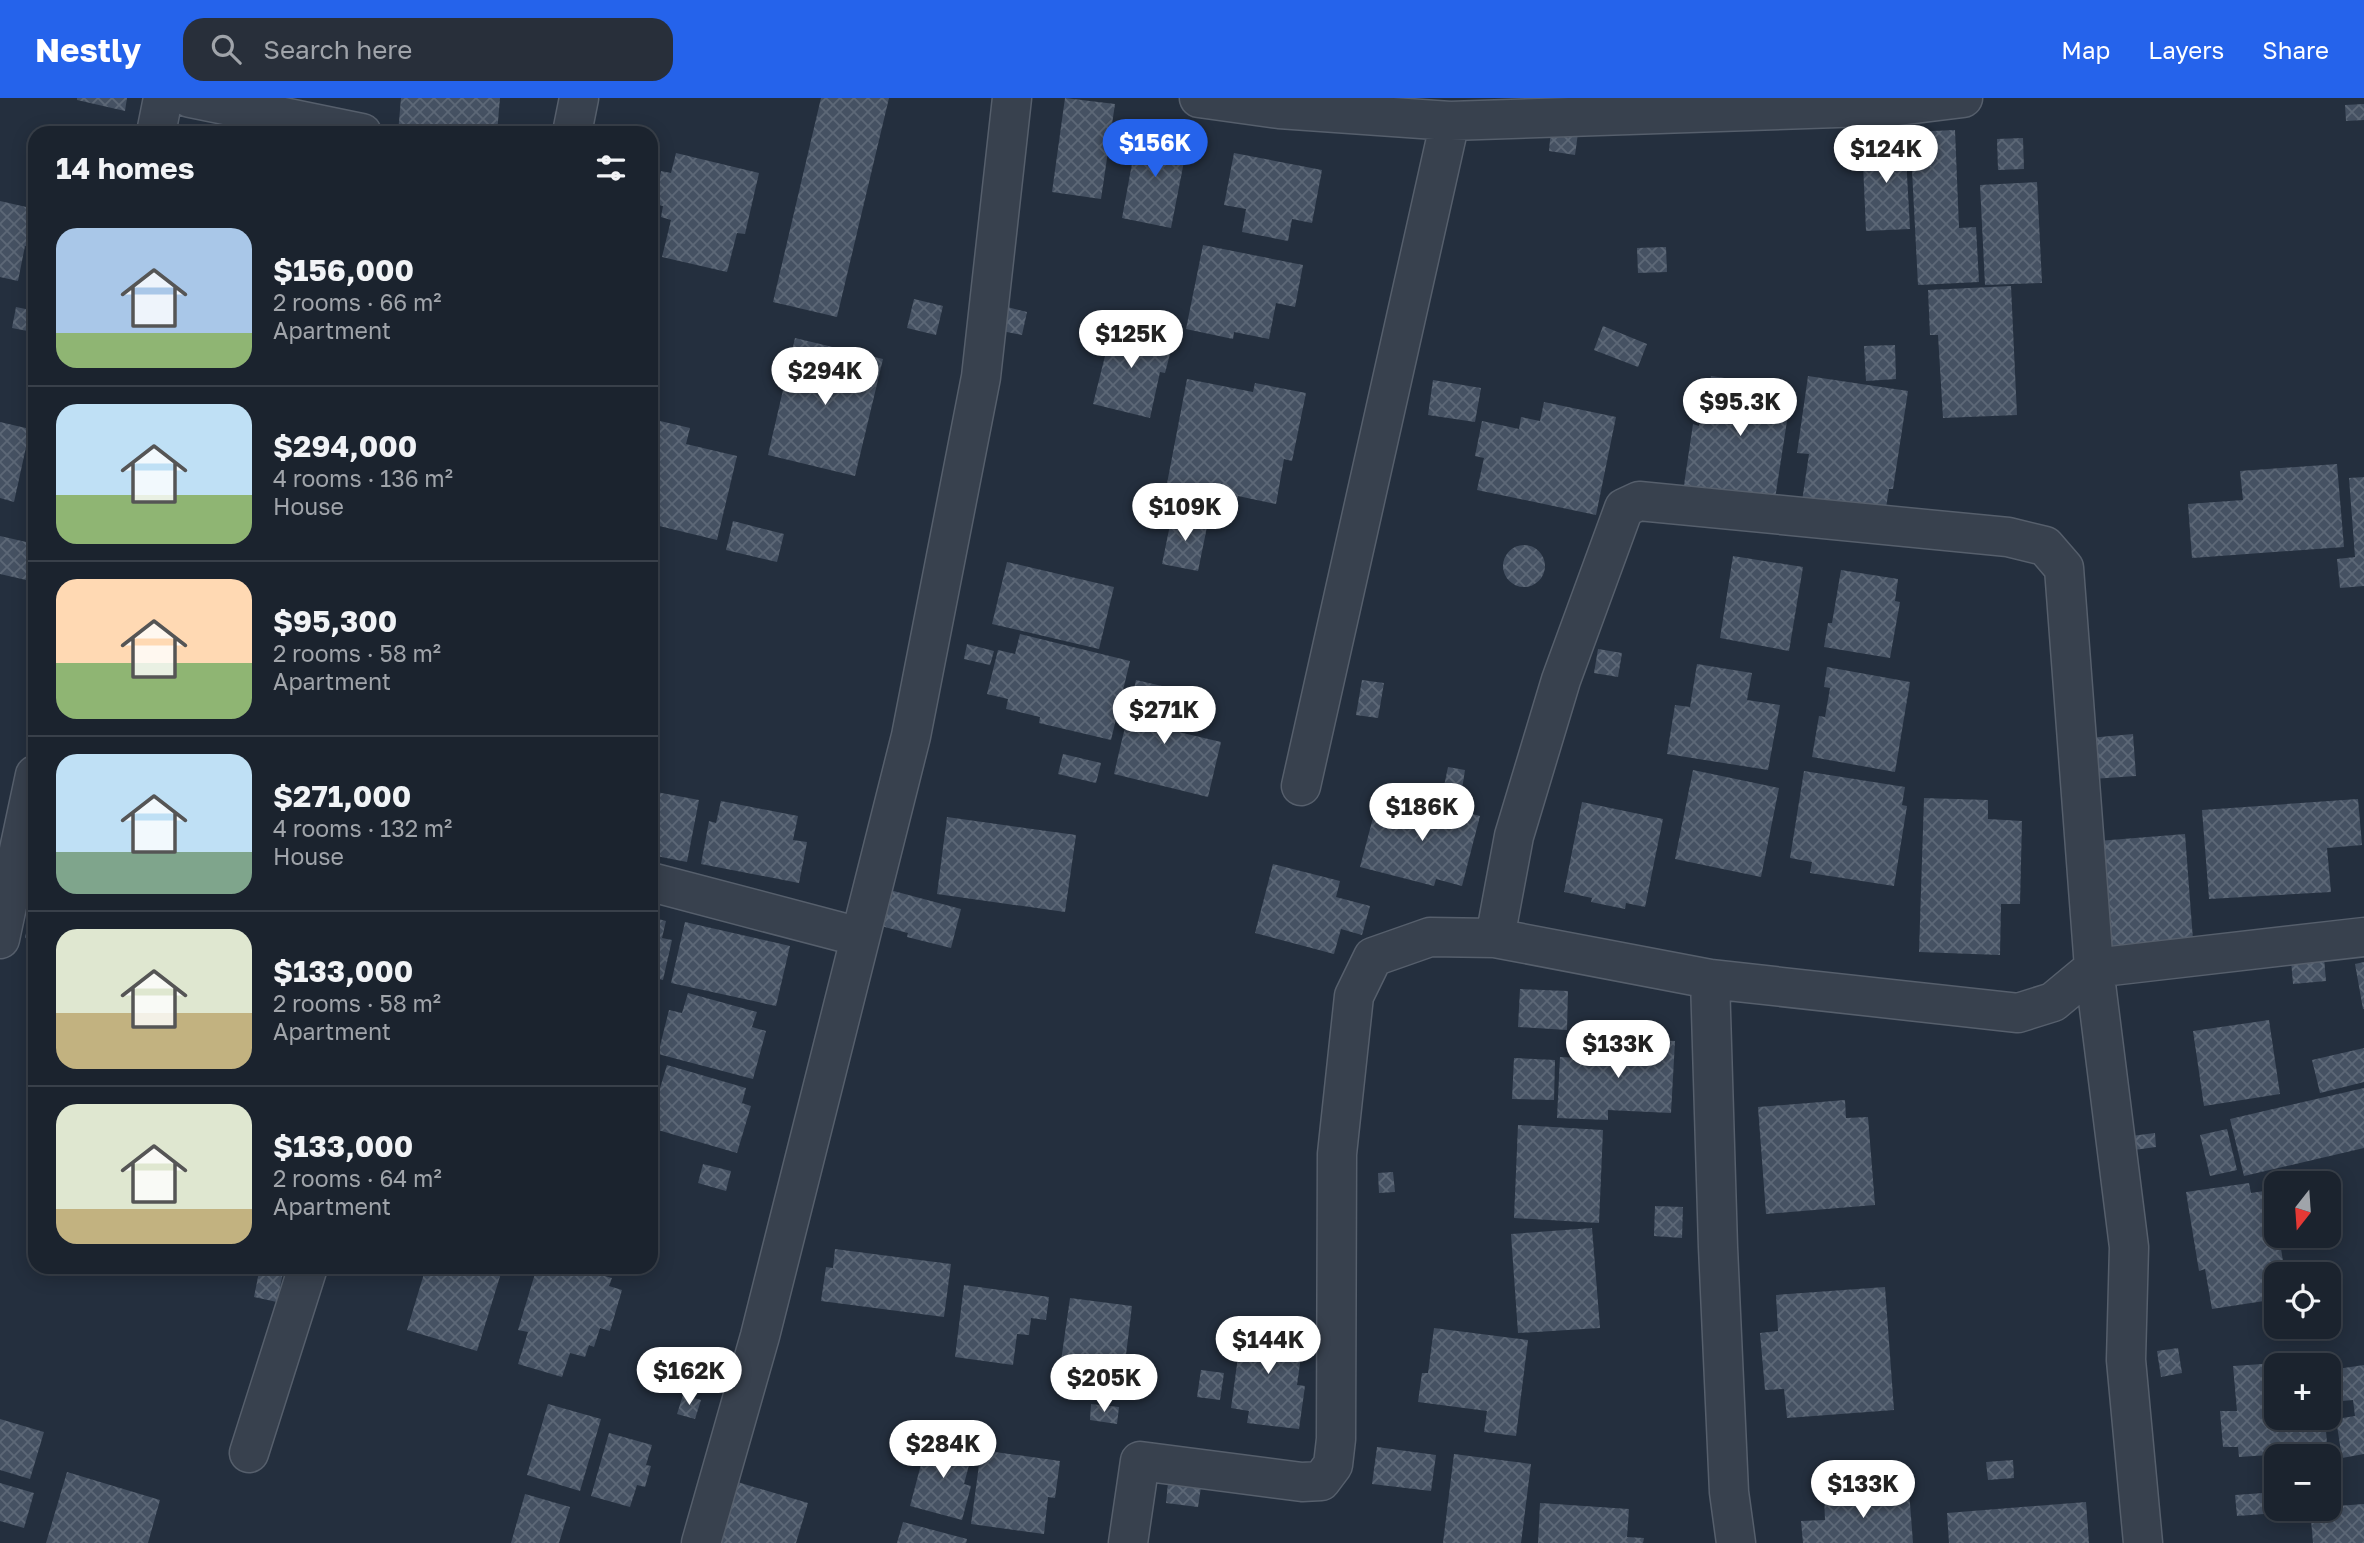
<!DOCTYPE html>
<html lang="en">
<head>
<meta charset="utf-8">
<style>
	body { margin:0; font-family:"Golos Text",sans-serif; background:#282f3a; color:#f1f3f6; height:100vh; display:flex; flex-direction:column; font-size:26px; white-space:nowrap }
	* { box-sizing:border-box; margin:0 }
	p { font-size:23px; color:#a0a4aa }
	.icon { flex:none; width:38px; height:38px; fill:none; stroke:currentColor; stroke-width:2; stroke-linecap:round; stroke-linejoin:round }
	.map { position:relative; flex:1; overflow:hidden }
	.details { position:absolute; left:28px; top:28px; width:630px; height:1148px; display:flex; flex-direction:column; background:#1b232e; border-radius:21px; box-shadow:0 4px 18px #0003,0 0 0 2px #39404a }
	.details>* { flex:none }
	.needle { width:46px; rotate:197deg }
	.controls { position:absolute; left:2264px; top:1073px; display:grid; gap:14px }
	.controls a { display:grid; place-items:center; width:77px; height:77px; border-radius:14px; background:#1b232e; box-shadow:0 4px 18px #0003,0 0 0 2px #39404a; font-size:35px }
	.price { position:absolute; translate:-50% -60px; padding:0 16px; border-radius:24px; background:#fff; color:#222; font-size:23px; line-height:46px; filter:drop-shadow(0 2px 4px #0008) }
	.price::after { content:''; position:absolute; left:50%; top:42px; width:21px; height:16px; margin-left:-10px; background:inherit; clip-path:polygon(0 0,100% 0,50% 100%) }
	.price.current { background:#2563eb; color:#fff }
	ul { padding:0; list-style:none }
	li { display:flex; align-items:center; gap:21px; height:175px; padding:0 28px }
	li+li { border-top:2px solid #39404a }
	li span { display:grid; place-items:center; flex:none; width:196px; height:140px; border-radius:21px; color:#555 }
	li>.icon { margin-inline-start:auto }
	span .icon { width:84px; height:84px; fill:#fffc; stroke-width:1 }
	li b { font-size:30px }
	h2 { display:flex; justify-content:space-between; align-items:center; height:84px; padding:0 28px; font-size:30px }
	header { display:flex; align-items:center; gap:42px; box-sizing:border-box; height:98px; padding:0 35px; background:#2563eb; color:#fff }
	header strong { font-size:33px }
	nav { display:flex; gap:38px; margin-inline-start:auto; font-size:24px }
	.search { width:490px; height:63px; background:#282f3a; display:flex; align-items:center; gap:18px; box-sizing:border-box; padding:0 24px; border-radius:21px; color:#a0a4aa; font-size:26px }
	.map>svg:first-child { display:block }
	.building { fill:url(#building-cross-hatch) }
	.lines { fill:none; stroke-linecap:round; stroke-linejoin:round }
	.minor-casing { stroke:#565f6c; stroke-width:41 }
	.minor { stroke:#38414e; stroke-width:38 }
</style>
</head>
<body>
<header>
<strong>Nestly</strong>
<div class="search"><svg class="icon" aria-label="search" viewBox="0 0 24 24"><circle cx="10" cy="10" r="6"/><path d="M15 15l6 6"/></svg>Search here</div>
<nav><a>Map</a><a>Layers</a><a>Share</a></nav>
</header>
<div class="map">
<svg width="2364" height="1445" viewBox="0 0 2364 1445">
	<defs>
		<pattern id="building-cross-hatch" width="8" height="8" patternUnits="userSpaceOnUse" patternTransform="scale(1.75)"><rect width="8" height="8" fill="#455162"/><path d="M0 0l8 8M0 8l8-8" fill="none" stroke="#5d6877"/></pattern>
	</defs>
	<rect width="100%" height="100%" fill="#242f3e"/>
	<!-- building -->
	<path class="building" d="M 77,0 L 127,0 L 125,13 L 77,2 Z
		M 401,0 L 500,0 L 497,35 L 398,35 Z
		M 821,0 L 889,0 L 837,219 L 773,204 Z
		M 1065,0 L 1115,6 L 1101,101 L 1052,94 Z
		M 2364,6 L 2364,22 L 2346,23 L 2345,7 Z
		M 1551,31 L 1578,35 L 1575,57 L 1549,53 Z
		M 1955,32 L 1959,130 L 1976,129 L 1979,184 L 1918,187 L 1910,34 Z
		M 1138,33 L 1188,43 L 1171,130 L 1122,120 Z
		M 2023,40 L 2024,71 L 1998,72 L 1997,41 Z
		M 1905,41 L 1910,131 L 1866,133 L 1862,43 Z
		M 676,55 L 759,75 L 745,136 L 737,135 L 727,174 L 662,159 L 671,122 L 661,119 L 663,108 L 654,106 L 661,73 L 671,75 Z
		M 1234,55 L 1322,72 L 1312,125 L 1292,121 L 1288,143 L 1242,134 L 1246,111 L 1224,107 Z
		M 2037,84 L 2042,185 L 1985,187 L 1980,87 Z
		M 0,103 L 35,111 L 35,150 L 25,148 L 18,183 L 0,179 Z
		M 1203,147 L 1303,167 L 1295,209 L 1276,205 L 1269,241 L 1234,234 L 1233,241 L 1186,231 Z
		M 1666,149 L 1667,174 L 1638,175 L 1637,150 Z
		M 2011,188 L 2017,317 L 1943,320 L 1938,237 L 1930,237 L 1928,192 Z
		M 914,201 L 943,208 L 936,237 L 907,230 Z
		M 16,209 L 35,213 L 33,234 L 12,230 Z
		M 1007,209 L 1027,214 L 1022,237 L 1002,233 Z
		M 1107,226 L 1174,241 L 1165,275 L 1160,274 L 1150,320 L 1093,306 L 1105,258 L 1100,256 Z
		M 1603,228 L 1647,246 L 1638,269 L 1594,252 Z
		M 795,240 L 883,261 L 855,378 L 768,357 Z
		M 1895,247 L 1896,281 L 1866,283 L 1864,248 Z
		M 1711,278 L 1792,290 L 1775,401 L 1684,387 L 1693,326 L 1699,328 L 1703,306 L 1707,307 Z
		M 1808,278 L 1908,293 L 1893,391 L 1889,391 L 1885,416 L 1802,403 L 1809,356 L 1797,355 Z
		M 1187,281 L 1253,294 L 1255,285 L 1306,295 L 1292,363 L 1284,361 L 1276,406 L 1238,398 L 1236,409 L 1165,396 Z
		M 1433,282 L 1481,290 L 1475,324 L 1428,317 Z
		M 1544,304 L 1616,319 L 1596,417 L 1477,392 L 1484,360 L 1475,358 L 1482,323 L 1519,331 L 1521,319 L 1540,323 Z
		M 656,322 L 690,330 L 686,346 L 737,358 L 717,442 L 651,426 L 651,341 Z
		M 0,324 L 30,331 L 14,404 L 0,400 Z
		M 2337,366 L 2344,449 L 2192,460 L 2188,406 L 2243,402 L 2240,373 Z
		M 2364,379 L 2364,488 L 2340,490 L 2337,461 L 2355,459 L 2349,380 Z
		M 1172,417 L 1208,424 L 1198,473 L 1162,466 Z
		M 733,423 L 784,436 L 777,464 L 726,452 Z
		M 0,438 L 35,446 L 35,484 L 0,476 Z
		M1503 468a21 21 0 1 1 42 0a21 21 0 1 1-42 0Z
		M 1733,458 L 1803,469 L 1789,553 L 1720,540 Z
		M 1007,464 L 1114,489 L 1099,551 L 992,526 Z
		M 1841,472 L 1898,481 L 1895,503 L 1900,504 L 1890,560 L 1824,549 L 1828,525 L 1832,525 Z
		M 1020,536 L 1130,563 L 1111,642 L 1039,625 L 1040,619 L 1006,611 L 1008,601 L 987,596 L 998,552 L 1015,556 Z
		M 967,546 L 994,553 L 990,567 L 964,561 Z
		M 1598,551 L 1622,555 L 1618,579 L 1594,575 Z
		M 1697,566 L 1752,575 L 1747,602 L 1780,607 L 1768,672 L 1667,656 L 1675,607 L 1690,609 Z
		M 1827,569 L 1910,584 L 1895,674 L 1812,659 L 1819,618 L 1825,619 L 1830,590 L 1824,589 Z
		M 1136,582 L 1175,591 L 1166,631 L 1221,644 L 1208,699 L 1114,676 Z
		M 1362,582 L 1384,585 L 1378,620 L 1356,617 Z
		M 2133,636 L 2136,678 L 2092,681 L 2089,640 Z
		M 1063,656 L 1101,665 L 1096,685 L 1058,676 Z
		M 1448,669 L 1465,672 L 1462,691 L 1444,688 Z
		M 1693,672 L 1779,690 L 1761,779 L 1675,761 Z
		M 1804,673 L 1905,689 L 1902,707 L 1907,708 L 1894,788 L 1810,775 L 1812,764 L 1790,760 Z
		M 651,693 L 699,702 L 687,764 L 651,757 Z
		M 1405,698 L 1480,718 L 1462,788 L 1436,781 L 1434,788 L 1360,769 L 1374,716 L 1398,723 Z
		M 1924,700 L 1988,702 L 1988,721 L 2022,723 L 2020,806 L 2001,806 L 2000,857 L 1919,854 Z
		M 2358,701 L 2362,747 L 2327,750 L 2331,794 L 2209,801 L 2202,712 Z
		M 721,703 L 798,718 L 793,742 L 807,744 L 799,785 L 701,766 L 709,723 L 716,725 Z
		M 1582,704 L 1663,721 L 1645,809 L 1626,805 L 1625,811 L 1591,804 L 1592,800 L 1564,794 Z
		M 947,719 L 1076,737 L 1065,814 L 937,796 Z
		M 2185,736 L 2193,842 L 2106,849 L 2098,743 Z
		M 1273,766 L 1340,783 L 1336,799 L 1370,808 L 1362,837 L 1341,831 L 1334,856 L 1255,835 Z
		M 886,791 L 961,811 L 951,850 L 907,839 L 908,835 L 877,827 Z
		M 32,806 L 35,806 L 35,842 L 25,840 Z
		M 651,819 L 666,823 L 662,840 L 672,842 L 663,882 L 651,879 Z
		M 685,824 L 790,848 L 776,908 L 671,885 Z
		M 2324,860 L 2326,883 L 2293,886 L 2291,862 Z
		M 2364,864 L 2364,911 L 2363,911 L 2355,866 Z
		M 1520,891 L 1568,893 L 1567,932 L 1518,929 Z
		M 688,895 L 757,914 L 752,929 L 766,933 L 753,981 L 658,956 L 669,912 L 682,915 Z
		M 2269,922 L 2280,996 L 2204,1008 L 2193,933 Z
		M 1606,939 L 1675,943 L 1671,1015 L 1608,1012 L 1608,1022 L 1557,1020 L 1560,959 L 1605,961 Z
		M 2364,950 L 2364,984 L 2320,995 L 2312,962 Z
		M 1514,960 L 1555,962 L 1554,1002 L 1512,1001 Z
		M 667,967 L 746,990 L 742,1005 L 751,1008 L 737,1055 L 651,1030 L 651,987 L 660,990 Z
		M 2364,990 L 2364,1050 L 2244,1078 L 2230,1021 Z
		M 1845,1002 L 1846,1020 L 1868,1019 L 1875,1107 L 1766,1116 L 1758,1009 Z
		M 1518,1027 L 1603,1032 L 1599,1125 L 1514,1120 Z
		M 2227,1031 L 2237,1072 L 2210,1078 L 2200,1037 Z
		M 2155,1035 L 2156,1049 L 2134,1052 L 2131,1038 Z
		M 703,1066 L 731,1073 L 726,1093 L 698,1085 Z
		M 1393,1074 L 1395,1094 L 1379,1095 L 1378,1075 Z
		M 2249,1085 L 2251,1095 L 2271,1092 L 2277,1138 L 2279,1138 L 2285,1176 L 2277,1176 L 2277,1201 L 2212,1211 L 2205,1171 L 2199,1173 L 2186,1094 Z
		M 1655,1108 L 1683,1109 L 1682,1140 L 1654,1138 Z
		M 1592,1130 L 1600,1230 L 1518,1235 L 1511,1136 Z
		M 835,1151 L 951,1166 L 944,1219 L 821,1203 L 826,1169 L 833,1170 Z
		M 260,1169 L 284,1170 L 277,1204 L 254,1199 Z
		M 426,1169 L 491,1169 L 502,1172 L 477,1253 L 407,1232 Z
		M 537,1169 L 587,1169 L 586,1173 L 612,1180 L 609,1188 L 622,1192 L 610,1233 L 600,1230 L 594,1249 L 589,1247 L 585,1259 L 570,1255 L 562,1279 L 518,1266 L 528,1234 L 518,1232 Z
		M 964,1187 L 1049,1199 L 1046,1222 L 1031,1220 L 1029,1237 L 1017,1236 L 1013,1267 L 955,1259 Z
		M 1885,1189 L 1894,1312 L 1787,1320 L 1784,1291 L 1765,1292 L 1760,1235 L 1778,1233 L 1776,1197 Z
		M 1070,1200 L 1132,1208 L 1124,1273 L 1131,1274 L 1130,1287 L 1059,1277 Z
		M 1232,1228 L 1304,1237 L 1297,1287 L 1305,1288 L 1299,1331 L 1247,1325 L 1249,1313 L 1231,1310 L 1238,1259 L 1228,1258 Z
		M 1434,1230 L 1528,1242 L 1516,1338 L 1484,1334 L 1487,1313 L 1418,1304 L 1422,1275 L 1428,1275 Z
		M 2178,1250 L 2182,1275 L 2161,1279 L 2157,1253 Z
		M 2320,1262 L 2321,1267 L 2281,1267 L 2281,1265 Z
		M 2277,1265 L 2277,1320 L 2325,1320 L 2328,1358 L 2284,1358 L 2284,1356 L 2239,1359 L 2238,1349 L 2223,1349 L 2220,1313 L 2237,1313 L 2233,1268 Z
		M 2364,1267 L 2364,1356 L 2342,1360 L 2336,1321 L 2355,1318 L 2353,1302 L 2342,1303 L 2337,1271 Z
		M 1201,1272 L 1224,1275 L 1220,1302 L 1197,1299 Z
		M 683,1297 L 701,1302 L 695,1321 L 677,1316 Z
		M 548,1306 L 601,1321 L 580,1393 L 527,1377 Z
		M 1091,1306 L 1119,1309 L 1117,1326 L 1090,1322 Z
		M 0,1321 L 44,1334 L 30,1381 L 0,1372 Z
		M 609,1335 L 652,1347 L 646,1367 L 651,1368 L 645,1389 L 637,1387 L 630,1409 L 591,1398 Z
		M 928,1340 L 973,1352 L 964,1386 L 971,1388 L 962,1422 L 910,1408 Z
		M 1377,1349 L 1436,1357 L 1431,1393 L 1372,1386 Z
		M 981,1352 L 1060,1363 L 1055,1400 L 1048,1399 L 1044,1436 L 971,1426 Z
		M 1454,1356 L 1531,1366 L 1521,1445 L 1443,1445 Z
		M 2013,1362 L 2014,1380 L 1988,1382 L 1986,1364 Z
		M 67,1374 L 160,1402 L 148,1445 L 46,1445 Z
		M 734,1383 L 808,1405 L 796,1445 L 716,1445 Z
		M 0,1385 L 34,1395 L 24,1430 L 0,1423 Z
		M 1168,1385 L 1201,1389 L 1198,1409 L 1166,1405 Z
		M 1909,1392 L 1913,1445 L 1803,1445 L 1801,1423 L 1825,1422 L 1824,1398 Z
		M 2263,1395 L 2264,1416 L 2237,1418 L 2235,1397 Z
		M 525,1396 L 570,1409 L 559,1445 L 511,1445 Z
		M 2086,1404 L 2089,1445 L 1949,1445 L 1947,1415 Z
		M 1540,1405 L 1629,1411 L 1627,1439 L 1644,1440 L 1643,1445 L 1538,1445 Z
		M 2364,1406 L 2364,1445 L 2313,1445 L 2310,1410 Z
		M 903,1424 L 967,1441 L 966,1445 L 897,1445 Z"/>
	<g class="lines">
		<!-- minor casing -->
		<g class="minor-casing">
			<path id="minor" d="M 190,0 L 362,35
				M 1199,0 L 1279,11 L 1450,23 L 1898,8 L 1963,0
				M 156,35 L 163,0
				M 572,35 L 579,0
				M 1301,688 L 1450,23
				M 651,784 L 860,839
				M 0,841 L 35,677
				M 1710,881 L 1718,1149 L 1729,1394 L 1736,1445
				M 249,1355 L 308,1169
				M 701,1445 L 760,1238 L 911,638 L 981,279 L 1012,0
				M 1128,1445 L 1140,1363 L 1302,1384 L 1321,1383 L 1333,1367 L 1336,1341 L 1337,1056 L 1354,898 L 1373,859 L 1430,839 L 1495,840
				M 2143,1445 L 2126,1262 L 2129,1149 L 2094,870 L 2064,470 L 2045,448 L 2008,439 L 1639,403 L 1624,410 L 1561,582 L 1514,738 L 1495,840 L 1710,881 L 2018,915 L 2053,904 L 2094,870 L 2364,839"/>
		</g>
		<!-- minor -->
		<use href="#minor" class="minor"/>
	</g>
</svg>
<div class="controls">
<a><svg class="needle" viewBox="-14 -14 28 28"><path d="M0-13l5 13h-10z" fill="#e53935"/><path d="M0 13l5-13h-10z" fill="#a0a4aa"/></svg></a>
<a><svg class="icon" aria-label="locate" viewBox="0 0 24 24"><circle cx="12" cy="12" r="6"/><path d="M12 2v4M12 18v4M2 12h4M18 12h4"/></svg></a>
<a>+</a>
<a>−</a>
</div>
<b class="price current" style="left:1155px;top:81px">$156K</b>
<b class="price" style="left:1886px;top:87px">$124K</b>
<b class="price" style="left:1131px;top:272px">$125K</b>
<b class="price" style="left:825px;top:309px">$294K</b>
<b class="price" style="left:1740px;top:340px">$95.3K</b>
<b class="price" style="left:1185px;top:445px">$109K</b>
<b class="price" style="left:1164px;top:648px">$271K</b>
<b class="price" style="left:1422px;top:745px">$186K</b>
<b class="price" style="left:1618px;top:982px">$133K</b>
<b class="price" style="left:1268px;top:1278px">$144K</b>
<b class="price" style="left:689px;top:1309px">$162K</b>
<b class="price" style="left:1104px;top:1316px">$205K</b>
<b class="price" style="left:943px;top:1382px">$284K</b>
<b class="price" style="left:1863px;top:1422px">$133K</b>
<section class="details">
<h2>14 homes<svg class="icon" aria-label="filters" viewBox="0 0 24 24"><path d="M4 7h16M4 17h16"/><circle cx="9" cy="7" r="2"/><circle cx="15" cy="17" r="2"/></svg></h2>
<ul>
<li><span style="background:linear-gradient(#a9c7e8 75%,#8fb573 0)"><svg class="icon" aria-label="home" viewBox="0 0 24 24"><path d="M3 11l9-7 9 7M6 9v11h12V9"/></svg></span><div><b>$156,000</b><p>2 rooms · 66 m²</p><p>Apartment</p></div></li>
<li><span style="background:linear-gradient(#bfe0f5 65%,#8fb573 0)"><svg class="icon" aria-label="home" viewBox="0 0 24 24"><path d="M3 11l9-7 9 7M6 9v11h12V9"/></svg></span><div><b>$294,000</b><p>4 rooms · 136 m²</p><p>House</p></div></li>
<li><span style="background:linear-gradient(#ffd9b3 60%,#8fb573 0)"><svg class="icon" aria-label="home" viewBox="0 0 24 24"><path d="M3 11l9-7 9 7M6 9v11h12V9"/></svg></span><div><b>$95,300</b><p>2 rooms · 58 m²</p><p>Apartment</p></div></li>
<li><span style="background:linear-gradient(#bfe0f5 70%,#7fa58c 0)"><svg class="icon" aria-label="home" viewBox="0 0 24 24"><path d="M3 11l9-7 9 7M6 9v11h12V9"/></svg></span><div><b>$271,000</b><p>4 rooms · 132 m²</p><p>House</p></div></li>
<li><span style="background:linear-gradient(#dfe7d0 60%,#c2b280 0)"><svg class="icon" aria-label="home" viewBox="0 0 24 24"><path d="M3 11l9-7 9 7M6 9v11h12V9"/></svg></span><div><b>$133,000</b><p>2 rooms · 58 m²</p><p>Apartment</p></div></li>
<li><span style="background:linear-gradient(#dfe7d0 75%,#c2b280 0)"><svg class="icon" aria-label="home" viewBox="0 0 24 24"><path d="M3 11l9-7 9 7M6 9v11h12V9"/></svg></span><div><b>$133,000</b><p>2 rooms · 64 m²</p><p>Apartment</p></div></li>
</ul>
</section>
</div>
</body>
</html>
